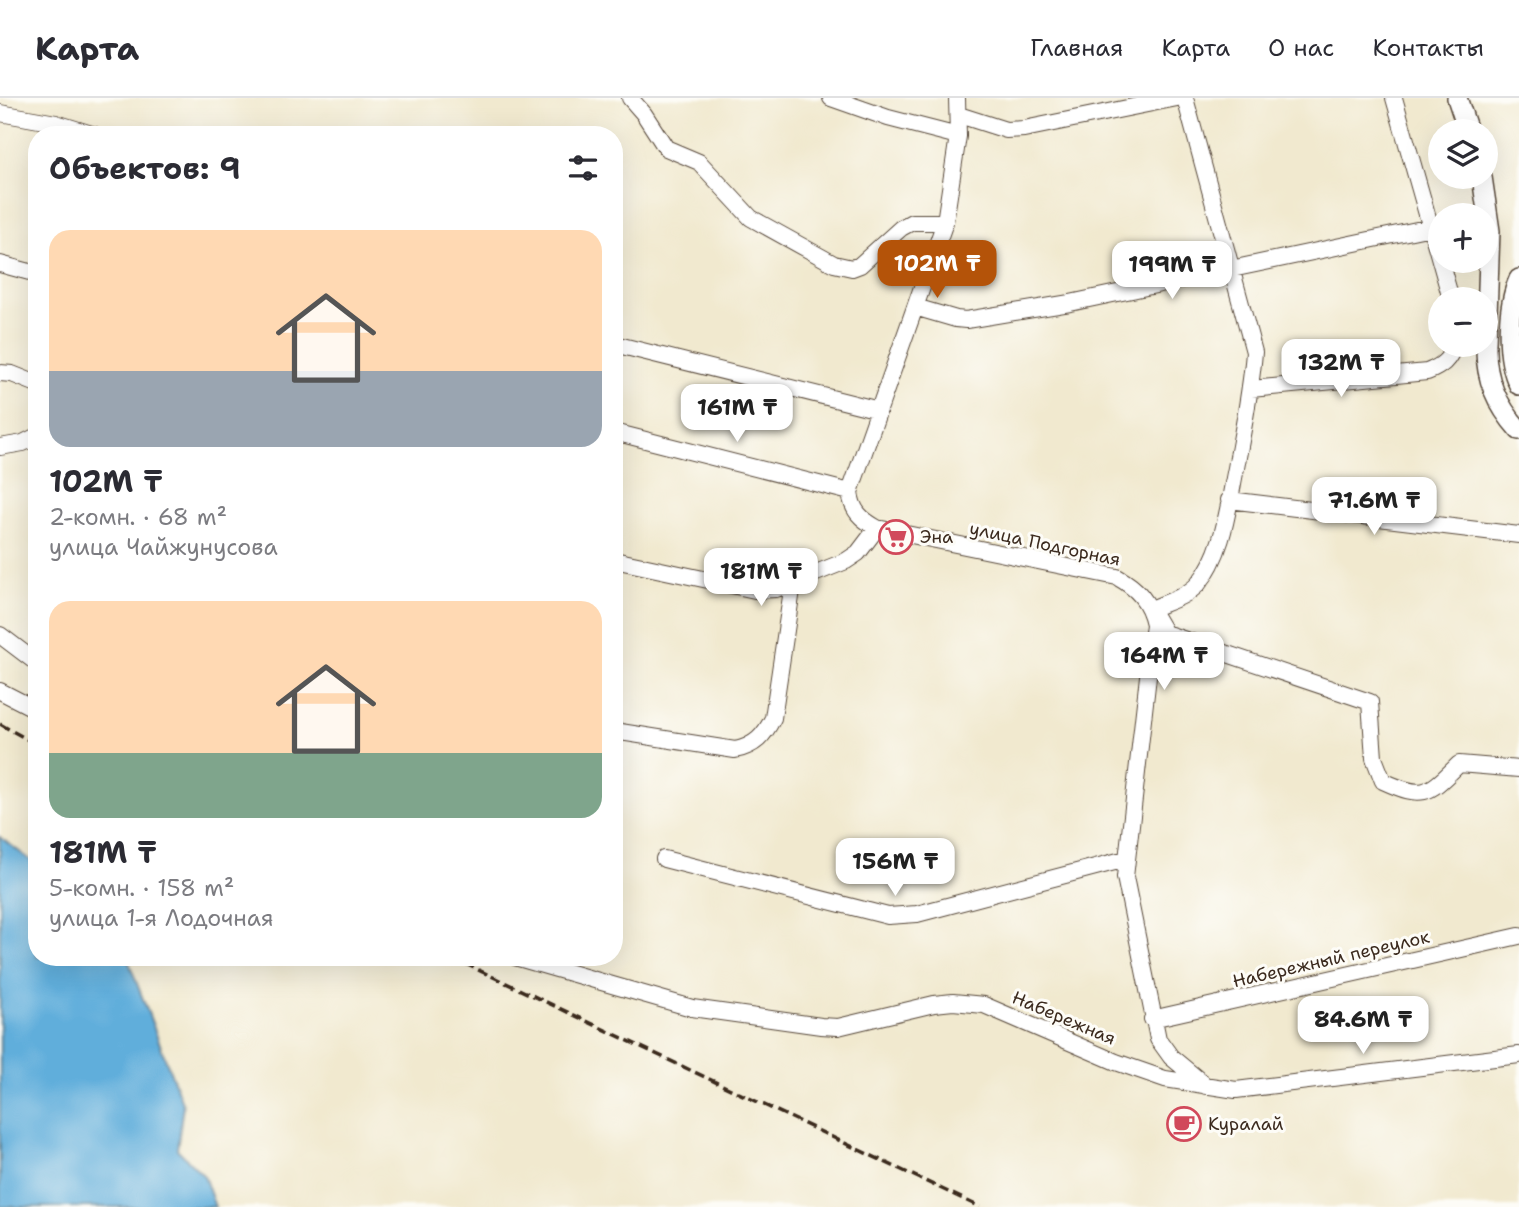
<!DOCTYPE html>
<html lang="ru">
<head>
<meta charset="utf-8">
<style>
	body { margin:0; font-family:"Shantell Sans",sans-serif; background:#f7f7f7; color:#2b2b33; height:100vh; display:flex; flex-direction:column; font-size:26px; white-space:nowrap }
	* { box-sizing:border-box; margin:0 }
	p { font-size:23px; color:#7c7c81 }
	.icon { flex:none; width:38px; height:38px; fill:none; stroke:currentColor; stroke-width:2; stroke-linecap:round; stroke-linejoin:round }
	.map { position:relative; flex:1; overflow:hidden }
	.details { position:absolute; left:28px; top:28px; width:595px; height:840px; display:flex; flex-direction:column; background:#fff; border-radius:28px; box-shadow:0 7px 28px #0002 }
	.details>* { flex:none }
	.tools { position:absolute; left:1428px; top:21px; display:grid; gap:14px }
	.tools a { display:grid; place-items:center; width:70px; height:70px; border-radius:50%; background:#fff; box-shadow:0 7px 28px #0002; font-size:35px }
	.price { position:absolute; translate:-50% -60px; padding:0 16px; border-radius:14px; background:#fff; color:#222; font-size:23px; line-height:46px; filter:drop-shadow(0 2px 4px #0008) }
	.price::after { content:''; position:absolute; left:50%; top:42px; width:21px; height:16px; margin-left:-10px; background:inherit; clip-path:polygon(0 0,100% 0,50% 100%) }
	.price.current { background:#b45309; color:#fff }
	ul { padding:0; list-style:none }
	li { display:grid; align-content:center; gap:14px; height:371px; padding:0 21px }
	li span { display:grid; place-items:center; height:217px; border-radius:21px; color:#555 }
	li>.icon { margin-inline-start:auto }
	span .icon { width:126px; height:126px; fill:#fffc; stroke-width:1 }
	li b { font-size:30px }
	h2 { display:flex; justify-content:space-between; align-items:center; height:84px; padding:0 21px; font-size:30px }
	header { display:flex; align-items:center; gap:42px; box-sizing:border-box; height:98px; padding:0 35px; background:#fff; border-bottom:2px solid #e1e1e2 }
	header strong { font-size:33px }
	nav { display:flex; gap:38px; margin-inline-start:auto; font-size:24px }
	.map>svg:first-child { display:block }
	.water { fill:#61aedb; stroke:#4e6c7c; stroke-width:2 }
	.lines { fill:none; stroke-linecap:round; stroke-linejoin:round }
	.minor-casing { stroke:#564739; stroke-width:18 }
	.major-casing { stroke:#564739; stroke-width:22 }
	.minor { stroke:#fff; stroke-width:16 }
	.major { stroke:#fff; stroke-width:19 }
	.rail { stroke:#3b2a1e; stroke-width:3.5; stroke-dasharray:10 5; stroke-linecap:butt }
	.labels { text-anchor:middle; stroke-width:6; stroke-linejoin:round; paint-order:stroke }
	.poi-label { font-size:18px; fill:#3b2a1e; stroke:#fdfcf7; text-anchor:start }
	.street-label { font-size:18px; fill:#3b2a1e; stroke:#fdfcf7 }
</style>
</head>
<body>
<header>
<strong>Карта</strong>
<nav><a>Главная</a><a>Карта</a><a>О нас</a><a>Контакты</a></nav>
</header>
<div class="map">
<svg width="1519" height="1109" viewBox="0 0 1519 1109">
	<rect width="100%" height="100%" fill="#fdfcf7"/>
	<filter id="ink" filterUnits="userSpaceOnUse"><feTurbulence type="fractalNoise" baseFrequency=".0143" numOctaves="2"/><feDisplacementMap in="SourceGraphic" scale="14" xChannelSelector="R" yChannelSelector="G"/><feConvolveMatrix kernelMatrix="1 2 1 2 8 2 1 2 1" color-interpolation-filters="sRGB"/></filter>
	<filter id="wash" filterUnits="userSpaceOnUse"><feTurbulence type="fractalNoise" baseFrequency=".00686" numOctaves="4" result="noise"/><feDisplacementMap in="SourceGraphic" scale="28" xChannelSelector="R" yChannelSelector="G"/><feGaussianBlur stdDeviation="1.57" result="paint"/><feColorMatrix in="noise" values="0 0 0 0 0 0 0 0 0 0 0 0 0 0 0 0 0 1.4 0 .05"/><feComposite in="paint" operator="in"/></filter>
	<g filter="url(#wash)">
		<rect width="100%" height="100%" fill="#f1e9cf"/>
		<!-- water -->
		<path class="water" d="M 0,739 L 37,767 L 37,859 L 127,859 L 183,1007 L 177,1051 L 204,1078 L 215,1109 L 0,1109 Z"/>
	</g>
	<g filter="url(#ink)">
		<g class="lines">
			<!-- minor casing -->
			<g class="minor-casing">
				<path id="minor" d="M 630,0 L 644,16 L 666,50 L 699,64 L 751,120 L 834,166 L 852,170 L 860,167 L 901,130 L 912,124 L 945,124
					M 831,0 L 888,20 L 958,38
					M 957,0 L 958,38 L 945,124 L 850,394 C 852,413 861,421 877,430 L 1117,479 C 1137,490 1149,503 1154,526 L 1125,779 L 1158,941 L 1171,959 L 1206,988
					M 1185,0 L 1254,254 C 1251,293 1243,331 1236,370 C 1228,408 1224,455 1198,486 C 1186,499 1167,504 1151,511 L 1165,535 L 1370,604 L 1374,660 L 1383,683 C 1425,702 1428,696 1459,666 L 1519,671
					M 1394,0 L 1451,201
					M 0,15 L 56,25 L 95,37
					M 959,17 L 1006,32 L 1024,31 L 1177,0
					M 0,166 L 37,176
					M 915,209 L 956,221 L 966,222 L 1070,205 L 1431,129
					M 614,246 L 879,312
					M 0,275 L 12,276 L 37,286
					M 1251,291 L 1427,274 C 1440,269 1451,262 1453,247
					M 614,334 L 850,394
					M 0,349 L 23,345 L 37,338
					M 1229,402 L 1519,437
					M 614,462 L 755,492 L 776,491 L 846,463 L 858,455 L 877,430
					M 0,537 L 37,565
					M 0,593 L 35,611
					M 614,633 L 735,652 C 755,648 764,638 773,620 L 793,485
					M 664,761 L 888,818 L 917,816 L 1126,761
					M 515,859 L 692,910 L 821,928 L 838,929 L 934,906 L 953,904 L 984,907 L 1116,964 L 1165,981 L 1236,992 L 1519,957
					M 1152,921 L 1519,838"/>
			</g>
			<!-- major casing -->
			<g class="major-casing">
				<path id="major" d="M 1457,0 L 1468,33
					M 1482,79 L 1490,133 L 1486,245
					M 1519,181 C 1507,208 1505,260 1519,287
					M 1486,247 C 1485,281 1497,307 1519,332"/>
			</g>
			<!-- minor -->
			<use href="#minor" class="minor"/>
			<!-- major -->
			<use href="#major" class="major"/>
			<!-- rail -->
			<path class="rail" d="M 0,626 L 37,647
				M 451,859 L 980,1109"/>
		</g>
	</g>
	<!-- icons -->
	<defs>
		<g id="supermarket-ring" transform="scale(1.75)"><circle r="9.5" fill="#fdfcf7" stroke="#d1495b" stroke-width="1.5"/><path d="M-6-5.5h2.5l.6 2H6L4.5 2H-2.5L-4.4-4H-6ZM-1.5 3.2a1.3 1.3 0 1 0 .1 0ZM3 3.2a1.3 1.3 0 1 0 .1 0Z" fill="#d1495b"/></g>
		<g id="cafe-ring" transform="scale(1.75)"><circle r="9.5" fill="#fdfcf7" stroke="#d1495b" stroke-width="1.5"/><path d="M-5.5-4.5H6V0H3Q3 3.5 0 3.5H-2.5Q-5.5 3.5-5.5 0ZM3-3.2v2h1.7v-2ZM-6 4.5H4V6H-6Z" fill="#d1495b"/></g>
	</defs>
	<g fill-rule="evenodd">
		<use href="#supermarket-ring" x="896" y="439"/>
		<use href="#cafe-ring" x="1184" y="1026"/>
	</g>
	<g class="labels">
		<!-- poi labels -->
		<g class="poi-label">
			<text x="920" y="445">Эна</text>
			<text x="1208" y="1032">Куралай</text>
		</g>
		<!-- street labels -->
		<g class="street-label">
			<text transform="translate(1045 446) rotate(12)" y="6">улица Подгорная</text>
			<text transform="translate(1331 861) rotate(-13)" y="6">Набережный переулок</text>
			<text transform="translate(1064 920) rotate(23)" y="6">Набережная</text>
		</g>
	</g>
</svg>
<div class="tools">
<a><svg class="icon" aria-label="layers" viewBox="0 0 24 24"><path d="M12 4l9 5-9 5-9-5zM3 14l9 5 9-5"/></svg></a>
<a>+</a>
<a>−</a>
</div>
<b class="price current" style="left:937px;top:202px">102M ₸</b>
<b class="price" style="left:1172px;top:203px">199M ₸</b>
<b class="price" style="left:1341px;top:301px">132M ₸</b>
<b class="price" style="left:737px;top:346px">161M ₸</b>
<b class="price" style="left:1374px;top:439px">71.6M ₸</b>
<b class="price" style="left:761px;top:510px">181M ₸</b>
<b class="price" style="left:1164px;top:594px">164M ₸</b>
<b class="price" style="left:895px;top:800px">156M ₸</b>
<b class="price" style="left:1363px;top:958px">84.6M ₸</b>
<section class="details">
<h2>Объектов: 9<svg class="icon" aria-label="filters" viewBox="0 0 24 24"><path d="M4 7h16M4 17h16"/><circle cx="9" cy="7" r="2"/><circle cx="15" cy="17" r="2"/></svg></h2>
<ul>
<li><span style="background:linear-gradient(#ffd9b3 65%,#9aa5b1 0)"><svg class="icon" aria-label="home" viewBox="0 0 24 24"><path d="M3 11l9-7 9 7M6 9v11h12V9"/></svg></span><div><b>102M ₸</b><p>2-комн. · 68 m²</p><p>улица Чайжунусова</p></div></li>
<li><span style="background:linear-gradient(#ffd9b3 70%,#7fa58c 0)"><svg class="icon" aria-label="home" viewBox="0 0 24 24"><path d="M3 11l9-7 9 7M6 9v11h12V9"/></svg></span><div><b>181M ₸</b><p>5-комн. · 158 m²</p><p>улица 1-я Лодочная</p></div></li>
</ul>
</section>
</div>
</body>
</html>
